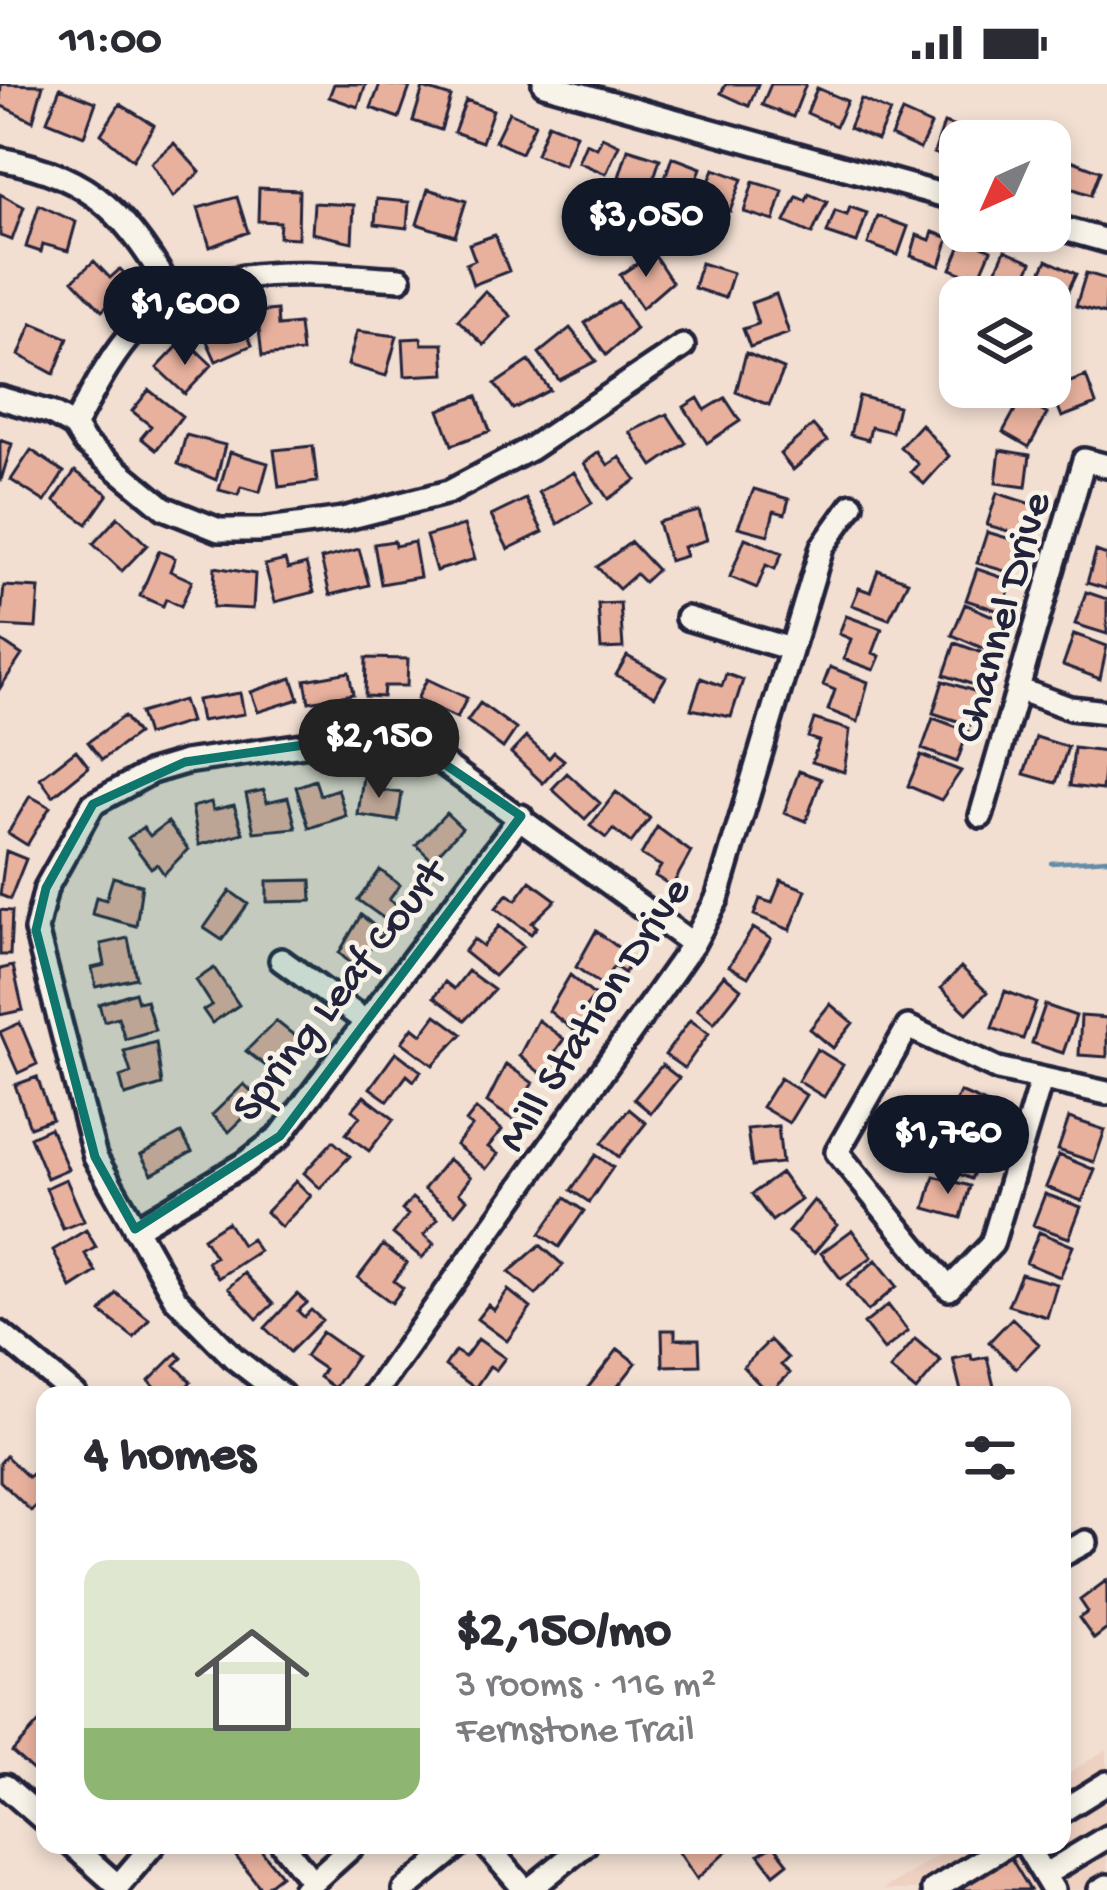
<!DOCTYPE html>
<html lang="en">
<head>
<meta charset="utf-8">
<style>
	body { margin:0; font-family:"Gochi Hand",sans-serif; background:#f2f2f3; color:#2b2b33; height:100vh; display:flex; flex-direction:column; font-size:45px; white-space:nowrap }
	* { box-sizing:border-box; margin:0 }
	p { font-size:39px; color:#7c7c81 }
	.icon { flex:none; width:66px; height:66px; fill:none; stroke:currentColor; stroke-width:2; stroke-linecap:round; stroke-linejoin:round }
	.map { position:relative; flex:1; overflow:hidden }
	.details { position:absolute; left:36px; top:1302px; width:1035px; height:468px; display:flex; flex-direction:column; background:#fff; border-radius:24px; box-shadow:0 6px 18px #0003 }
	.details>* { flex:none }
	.needle { width:78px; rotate:225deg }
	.fabs { position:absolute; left:939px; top:36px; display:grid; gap:24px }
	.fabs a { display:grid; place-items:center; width:132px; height:132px; border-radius:24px; background:#fff; box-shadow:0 6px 18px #0003; font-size:60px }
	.price { position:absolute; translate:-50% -102px; padding:0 27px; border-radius:42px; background:#111827; color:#fff; font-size:39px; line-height:78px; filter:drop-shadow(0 3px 6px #0008) }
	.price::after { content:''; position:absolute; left:50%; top:72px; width:36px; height:27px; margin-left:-18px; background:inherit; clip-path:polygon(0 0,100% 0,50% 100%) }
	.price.active { background:#222; color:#fff }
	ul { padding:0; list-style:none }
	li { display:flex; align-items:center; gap:36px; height:300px; padding:0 48px }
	li span { display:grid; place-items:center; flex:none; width:336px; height:240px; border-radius:24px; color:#555 }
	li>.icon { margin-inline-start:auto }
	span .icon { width:144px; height:144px; fill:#fffc; stroke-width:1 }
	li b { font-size:51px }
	h2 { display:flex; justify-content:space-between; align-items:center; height:144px; padding:0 48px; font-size:51px }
	.status { display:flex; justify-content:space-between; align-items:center; height:84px; padding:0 60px; background:#fff; direction:ltr }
	.status svg { height:33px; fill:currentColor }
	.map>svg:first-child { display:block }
	.built { fill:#efd1c2 }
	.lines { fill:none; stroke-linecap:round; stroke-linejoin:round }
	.stream { stroke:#628ca7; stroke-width:4.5 }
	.building { fill:#e8b19e; stroke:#22223b; stroke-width:3 }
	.minor-casing { stroke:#22223b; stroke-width:30 }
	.minor { stroke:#f7f3e8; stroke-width:21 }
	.marked { fill:#0f766e; fill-opacity:0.2; stroke:#0f766e; stroke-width:9; stroke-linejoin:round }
	.labels { text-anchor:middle; stroke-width:9; stroke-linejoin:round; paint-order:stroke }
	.street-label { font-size:45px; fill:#22223b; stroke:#f7f3e8 }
</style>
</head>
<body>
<div class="status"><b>11:00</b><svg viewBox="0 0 49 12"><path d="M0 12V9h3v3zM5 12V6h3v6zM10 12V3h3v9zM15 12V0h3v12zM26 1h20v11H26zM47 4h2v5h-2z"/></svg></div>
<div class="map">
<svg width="1107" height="1806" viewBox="0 0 1107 1806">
	<rect width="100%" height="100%" fill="#f2dfd2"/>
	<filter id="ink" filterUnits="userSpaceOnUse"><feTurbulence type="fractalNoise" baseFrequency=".00833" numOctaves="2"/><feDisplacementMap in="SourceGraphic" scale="24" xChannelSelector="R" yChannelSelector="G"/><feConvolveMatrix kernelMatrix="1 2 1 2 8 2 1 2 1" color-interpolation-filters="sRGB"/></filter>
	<g filter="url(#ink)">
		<!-- built -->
		<path class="built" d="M 1107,1665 L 1107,1806 L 882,1806 L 954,1761 L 1062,1761 L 1062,1693 Z"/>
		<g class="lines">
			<!-- stream -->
			<path class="stream" d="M 1051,779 L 1107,775"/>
		</g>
		<!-- building -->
		<path class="building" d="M 1,0 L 43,1 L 33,37 L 0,21 Z
			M 334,0 L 366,0 L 358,23 L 329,13 Z
			M 380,0 L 410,3 L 399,34 L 371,24 Z
			M 726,0 L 758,0 L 749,22 L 721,9 Z
			M 771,0 L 806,0 L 793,33 L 762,21 Z
			M 60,4 L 96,18 L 84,52 L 47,37 Z
			M 423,4 L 451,13 L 441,46 L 413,37 Z
			M 817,4 L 847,17 L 836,42 L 807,29 Z
			M 861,15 L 890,28 L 877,56 L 849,44 Z
			M 466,16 L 493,26 L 482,58 L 454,48 Z
			M 120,20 L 154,41 L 133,76 L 101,50 Z
			M 509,28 L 535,40 L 521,69 L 495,57 Z
			M 902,28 L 931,41 L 920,65 L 891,52 Z
			M 548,39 L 576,50 L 564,81 L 536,70 Z
			M 944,39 L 975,50 L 972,57 L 960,57 L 960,79 L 934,69 Z
			M 991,43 L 1020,57 L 984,57 Z
			M 602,53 L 619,61 L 606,90 L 578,78 L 586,59 L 597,64 Z
			M 174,59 L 200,88 L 173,113 L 151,79 Z
			M 628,65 L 660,75 L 651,103 L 619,93 Z
			M 672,73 L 701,84 L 690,115 L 661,105 Z
			M 1071,76 L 1100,87 L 1091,111 L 1062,101 Z
			M 714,85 L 742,95 L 730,127 L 702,116 Z
			M 753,98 L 783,107 L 774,137 L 744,128 Z
			M 259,104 L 299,106 L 298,154 L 279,153 L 280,138 L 258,137 Z
			M 428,105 L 466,117 L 455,152 L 417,140 Z
			M 0,110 L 24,123 L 12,156 L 0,152 Z
			M 809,110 L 827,118 L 812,150 L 785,138 L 797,113 L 806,117 Z
			M 237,113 L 248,148 L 210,163 L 198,124 Z
			M 377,115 L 409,118 L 407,144 L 375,140 Z
			M 314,119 L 354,121 L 352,158 L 312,149 Z
			M 39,121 L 76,138 L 68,167 L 43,160 L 41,168 L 26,163 Z
			M 850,123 L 867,129 L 857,159 L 827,149 L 835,127 L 847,131 Z
			M 878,132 L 908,143 L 898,171 L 868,160 Z
			M 933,148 L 949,154 L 940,182 L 911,172 L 917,151 L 930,156 Z
			M 495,151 L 509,187 L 473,201 L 466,180 L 475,176 L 469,160 Z
			M 964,154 L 991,166 L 978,196 L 951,185 Z
			M 1005,166 L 1032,178 L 1019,208 L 992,196 Z
			M 653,169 L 672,198 L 642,224 L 620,191 Z
			M 1047,176 L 1076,190 L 1059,226 L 1050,222 L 1050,213 L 1030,212 Z
			M 94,177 L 110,194 L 120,185 L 133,198 L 102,227 L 73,196 Z
			M 701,179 L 733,189 L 725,214 L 694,204 Z
			M 1086,189 L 1107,195 L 1105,230 L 1076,222 Z
			M 485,207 L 511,232 L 484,261 L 458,236 Z
			M 776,210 L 789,249 L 750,263 L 743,245 L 758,240 L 751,219 Z
			M 618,217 L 636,245 L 606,271 L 585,239 Z
			M 277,226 L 278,242 L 299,240 L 302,268 L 262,272 L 257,228 Z
			M 237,228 L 252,261 L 216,277 L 201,244 Z
			M 32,239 L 68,254 L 54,290 L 19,271 Z
			M 570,244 L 596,277 L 559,296 L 539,269 Z
			M 357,247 L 397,252 L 386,292 L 348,281 Z
			M 421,254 L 422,260 L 443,260 L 445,290 L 405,292 L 403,255 Z
			M 190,260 L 212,281 L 185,310 L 157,284 L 178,262 L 183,267 Z
			M 746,269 L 784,285 L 769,321 L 736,308 Z
			M 529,277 L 550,306 L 513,325 L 495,300 Z
			M 1086,292 L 1096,320 L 1062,333 L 1051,305 Z
			M 149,306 L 182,332 L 156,366 L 141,354 L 151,342 L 132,327 Z
			M 477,312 L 490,347 L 452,361 L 439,326 Z
			M 859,312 L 898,322 L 892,348 L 871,343 L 868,356 L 850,351 Z
			M 698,314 L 705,326 L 725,314 L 740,337 L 707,359 L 684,323 Z
			M 1021,315 L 1047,330 L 1029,363 L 1003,348 Z
			M 667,330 L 686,359 L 653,382 L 630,348 Z
			M 921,340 L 949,372 L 924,400 L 911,388 L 918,380 L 900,363 Z
			M 813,341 L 827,357 L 793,386 L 780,370 Z
			M 186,351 L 225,361 L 216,396 L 178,380 Z
			M 0,356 L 12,360 L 1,396 L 0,396 Z
			M 313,362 L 317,398 L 279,403 L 274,366 Z
			M 31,366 L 64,388 L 45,418 L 11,396 Z
			M 1000,366 L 1030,371 L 1026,403 L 996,399 Z
			M 230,368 L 268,379 L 260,408 L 241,403 L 238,411 L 219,406 Z
			M 599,368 L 608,381 L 620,373 L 636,396 L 608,415 L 584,379 Z
			M 75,387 L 108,410 L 87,440 L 54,417 Z
			M 574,388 L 592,419 L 558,440 L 539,408 Z
			M 754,405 L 789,415 L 785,430 L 774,427 L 768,451 L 738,443 Z
			M 997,409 L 1034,421 L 1025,452 L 987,441 Z
			M 526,415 L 543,448 L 508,465 L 491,432 Z
			M 699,427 L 707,456 L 683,463 L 686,472 L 669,477 L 658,438 Z
			M 118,433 L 147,461 L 122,487 L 93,460 Z
			M 464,441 L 475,475 L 436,487 L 426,452 Z
			M 987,448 L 1024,459 L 1015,490 L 977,479 Z
			M 745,454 L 782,469 L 775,485 L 766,481 L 757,504 L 730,493 Z
			M 394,457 L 395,462 L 414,458 L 420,493 L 381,500 L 374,460 Z
			M 631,458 L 657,486 L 644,498 L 636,490 L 619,505 L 597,483 Z
			M 359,465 L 369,501 L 330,511 L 321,475 Z
			M 159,467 L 175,474 L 170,487 L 192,497 L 181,522 L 166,515 L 163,522 L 140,512 Z
			M 1096,467 L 1107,471 L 1107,505 L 1087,499 Z
			M 285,476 L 288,485 L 306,480 L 314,508 L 275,518 L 265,481 Z
			M 215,483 L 255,490 L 253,525 L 213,523 Z
			M 977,485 L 1012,497 L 1002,528 L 966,516 Z
			M 878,486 L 908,497 L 889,535 L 852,521 L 859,504 L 870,508 Z
			M 4,502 L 39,504 L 36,544 L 0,542 Z
			M 1086,508 L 1107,515 L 1107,550 L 1075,540 Z
			M 620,519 L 623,564 L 601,565 L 598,520 Z
			M 965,520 L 1002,536 L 987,566 L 952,551 Z
			M 846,532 L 882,545 L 873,569 L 880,572 L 874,586 L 844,575 L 851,555 L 839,550 Z
			M 1074,550 L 1107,562 L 1100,595 L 1063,581 Z
			M 0,556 L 22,571 L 0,604 Z
			M 955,559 L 991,572 L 980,603 L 944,591 Z
			M 627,572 L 666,593 L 655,612 L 616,591 Z
			M 366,574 L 408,575 L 407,602 L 384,602 L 383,613 L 365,612 Z
			M 830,583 L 868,598 L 858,638 L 828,626 L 835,606 L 823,601 Z
			M 349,588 L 353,610 L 309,618 L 305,596 Z
			M 726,590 L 743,596 L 731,633 L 691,625 L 701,594 L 722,602 Z
			M 292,594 L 299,615 L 258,628 L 251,608 Z
			M 427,595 L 467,614 L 457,634 L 417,615 Z
			M 943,597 L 980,609 L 970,641 L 933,629 Z
			M 240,609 L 244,630 L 201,637 L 197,616 Z
			M 183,616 L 190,638 L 147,651 L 140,629 Z
			M 480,619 L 516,645 L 503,664 L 467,637 Z
			M 124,632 L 137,650 L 102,676 L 88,658 Z
			M 933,634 L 968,647 L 957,678 L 922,665 Z
			M 814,635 L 850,646 L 844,688 L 812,678 L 819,657 L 808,653 Z
			M 526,653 L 549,674 L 554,668 L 564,676 L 543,699 L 511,669 Z
			M 1036,653 L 1068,663 L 1056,699 L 1024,690 Z
			M 1074,664 L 1106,668 L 1102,706 L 1070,702 Z
			M 76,666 L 89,683 L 53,712 L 40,694 Z
			M 921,671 L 961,687 L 941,716 L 908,702 Z
			M 799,687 L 821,695 L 806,737 L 784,729 Z
			M 567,689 L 600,719 L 585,735 L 552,705 Z
			M 363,692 L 381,694 L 380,706 L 402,709 L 398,737 L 358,731 Z
			M 315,696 L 320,711 L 338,705 L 346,732 L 309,744 L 296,703 Z
			M 264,706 L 267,718 L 288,713 L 296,744 L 254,748 L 246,710 Z
			M 616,708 L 650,734 L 631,759 L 613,745 L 606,754 L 590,742 Z
			M 30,712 L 50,723 L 27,761 L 8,749 Z
			M 211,718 L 213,726 L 234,721 L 243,749 L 199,761 L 192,723 Z
			M 446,729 L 462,744 L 432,776 L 416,761 Z
			M 168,738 L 188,765 L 164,790 L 157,780 L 151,784 L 128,754 L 143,743 L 150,752 Z
			M 657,743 L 691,768 L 672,802 L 655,792 L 661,782 L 641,771 Z
			M 6,767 L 26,775 L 10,815 L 0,811 Z
			M 380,786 L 400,801 L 389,816 L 400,824 L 389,838 L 358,816 Z
			M 113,793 L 142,801 L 136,842 L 92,830 L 96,813 L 106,816 Z
			M 311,796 L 312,817 L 267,818 L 267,797 Z
			M 781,796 L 806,806 L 790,846 L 754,831 L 760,815 L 772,819 Z
			M 530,797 L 556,816 L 532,839 L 537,843 L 531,850 L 496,824 L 507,810 L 516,816 Z
			M 230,807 L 248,820 L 222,856 L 204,844 Z
			M 0,826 L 12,827 L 10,871 L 0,871 Z
			M 361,831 L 383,849 L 355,883 L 339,869 Z
			M 499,842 L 523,862 L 494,892 L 464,868 L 474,855 L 483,862 Z
			M 753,844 L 771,855 L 748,893 L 729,882 Z
			M 596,847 L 634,875 L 624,889 L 614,882 L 601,901 L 576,883 Z
			M 128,854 L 136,894 L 96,903 L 92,884 L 105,881 L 101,860 Z
			M 13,882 L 23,926 L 0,931 L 0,885 Z
			M 961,883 L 987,908 L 967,929 L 941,904 Z
			M 214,884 L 239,921 L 212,939 L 203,926 L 212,921 L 196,896 Z
			M 468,887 L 494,906 L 465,936 L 434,913 L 445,898 L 454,905 Z
			M 570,891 L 595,912 L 581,929 L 592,937 L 580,952 L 549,927 Z
			M 724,891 L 741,905 L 714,939 L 697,925 Z
			M 1005,907 L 1036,919 L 1023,955 L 992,944 Z
			M 135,908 L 138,918 L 146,916 L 155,946 L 125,955 L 118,933 L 104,937 L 99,920 Z
			M 830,920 L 853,939 L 833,964 L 810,945 Z
			M 1045,921 L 1076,932 L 1063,969 L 1032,959 Z
			M 436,931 L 462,950 L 433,981 L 402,958 L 413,943 L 422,950 Z
			M 1081,932 L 1107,934 L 1107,973 L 1079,971 Z
			M 538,936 L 564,955 L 551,973 L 561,981 L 549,996 L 519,972 Z
			M 690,936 L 709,949 L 684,984 L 665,971 Z
			M 276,937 L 305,960 L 294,974 L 286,967 L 271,986 L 246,967 Z
			M 20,939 L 37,980 L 18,989 L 0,948 Z
			M 156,958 L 162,1001 L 125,1012 L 120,993 L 131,989 L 124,967 Z
			M 817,965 L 843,981 L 824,1013 L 798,997 Z
			M 396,968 L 421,987 L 414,997 L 407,991 L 388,1017 L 370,1004 Z
			M 506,980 L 533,999 L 520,1018 L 529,1025 L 519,1040 L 487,1018 Z
			M 662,981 L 679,994 L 651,1029 L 634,1015 Z
			M 37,993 L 52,1035 L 30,1043 L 15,1001 Z
			M 780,994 L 806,1011 L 789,1039 L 762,1023 Z
			M 244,1000 L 261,1017 L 229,1048 L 212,1031 Z
			M 960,1008 L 988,1020 L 983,1030 L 994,1035 L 985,1056 L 946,1038 Z
			M 364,1012 L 394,1035 L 369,1067 L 346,1050 L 360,1032 L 352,1026 Z
			M 476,1025 L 502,1046 L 488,1063 L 498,1070 L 486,1085 L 456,1061 L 472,1042 L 466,1038 Z
			M 629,1025 L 646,1039 L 619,1073 L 602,1059 Z
			M 1069,1034 L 1105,1046 L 1094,1078 L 1058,1066 Z
			M 778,1042 L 782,1079 L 752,1082 L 747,1045 Z
			M 50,1044 L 68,1085 L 47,1094 L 30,1053 Z
			M 181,1049 L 192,1068 L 152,1090 L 141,1071 Z
			M 948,1049 L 984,1065 L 971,1095 L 935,1080 Z
			M 333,1057 L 350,1072 L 320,1104 L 304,1089 Z
			M 596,1071 L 613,1083 L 589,1118 L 571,1106 Z
			M 1059,1071 L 1095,1086 L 1082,1117 L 1046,1103 Z
			M 448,1075 L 471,1093 L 459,1109 L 467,1115 L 455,1130 L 424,1105 Z
			M 781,1089 L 801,1116 L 772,1137 L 752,1110 Z
			M 934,1092 L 970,1102 L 961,1134 L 925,1124 Z
			M 66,1095 L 84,1137 L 63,1145 L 46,1104 Z
			M 296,1097 L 311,1112 L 281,1143 L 266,1128 Z
			M 1045,1110 L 1081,1123 L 1069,1154 L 1033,1141 Z
			M 412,1114 L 438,1135 L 424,1151 L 434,1160 L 422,1174 L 393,1150 L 408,1131 L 402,1126 Z
			M 565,1114 L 584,1127 L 559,1163 L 540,1150 Z
			M 814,1116 L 837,1141 L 814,1169 L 788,1148 Z
			M 227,1138 L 242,1161 L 251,1155 L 259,1167 L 218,1194 L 207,1178 L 215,1173 L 203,1154 Z
			M 86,1146 L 96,1163 L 85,1170 L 96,1188 L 71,1204 L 53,1166 Z
			M 852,1146 L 872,1173 L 841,1195 L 821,1169 Z
			M 1039,1148 L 1073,1162 L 1060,1193 L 1026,1179 Z
			M 383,1161 L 407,1179 L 394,1197 L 403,1204 L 392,1219 L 358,1194 Z
			M 540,1161 L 563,1181 L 536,1211 L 509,1188 Z
			M 876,1176 L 897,1202 L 868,1227 L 847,1201 Z
			M 244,1189 L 273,1220 L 257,1235 L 228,1204 Z
			M 1021,1190 L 1057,1200 L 1047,1233 L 1008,1221 Z
			M 508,1206 L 531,1224 L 507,1257 L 477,1235 L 488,1221 L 494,1226 Z
			M 116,1209 L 149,1235 L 134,1254 L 101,1228 Z
			M 297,1210 L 307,1219 L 298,1227 L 304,1233 L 311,1226 L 322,1236 L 290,1268 L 265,1244 Z
			M 888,1221 L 908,1247 L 884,1266 L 864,1240 Z
			M 1012,1234 L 1039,1260 L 1016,1284 L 989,1258 Z
			M 662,1246 L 675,1246 L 675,1255 L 699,1255 L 700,1281 L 663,1282 Z
			M 322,1248 L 356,1272 L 334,1304 L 319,1293 L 324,1285 L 305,1272 Z
			M 478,1255 L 505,1274 L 496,1286 L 490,1282 L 475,1304 L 445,1282 L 455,1267 L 465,1273 Z
			M 915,1255 L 941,1277 L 916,1307 L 890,1285 Z
			M 770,1256 L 788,1274 L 781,1281 L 790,1289 L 769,1310 L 743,1283 Z
			M 618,1265 L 636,1279 L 611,1311 L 592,1311 L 586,1306 Z
			M 177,1269 L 182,1274 L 175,1281 L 191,1298 L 177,1311 L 162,1311 L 149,1297 Z
			M 971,1271 L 972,1276 L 987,1273 L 995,1307 L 962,1311 L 953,1275 Z
			M 6,1372 L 28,1393 L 45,1378 L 45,1413 L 31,1427 L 0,1397 L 0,1379 Z
			M 1107,1496 L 1107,1545 L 1094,1555 L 1079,1534 L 1088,1528 L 1080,1516 Z
			M 45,1632 L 45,1697 L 12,1668 Z
			M 227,1761 L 257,1761 L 281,1791 L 262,1806 Z
			M 688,1761 L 728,1761 L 730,1764 L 697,1795 L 678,1767 Z
			M 774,1761 L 788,1779 L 774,1790 L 759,1770 Z
			M 1009,1771 L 1030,1806 L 949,1806 Z"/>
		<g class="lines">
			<!-- minor casing -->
			<g class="minor-casing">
				<path id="minor" d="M 544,0 L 960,116
					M 0,75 C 96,93 128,133 175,214
					M 1050,141 L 1107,157
					M 0,314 L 51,329 L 74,342 L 85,359 L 164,424 L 219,446 L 260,446 L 343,435 L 449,408 L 530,365 L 683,262
					M 74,342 C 92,310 109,274 134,247 C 202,173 310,190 400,195
					M 687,534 L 791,565
					M 1018,605 L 1070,624 L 1107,628
					M 981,732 L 1084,376 L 1107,382
					M 281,876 L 365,937
					M 1041,996 L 992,1160 L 949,1205 L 837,1068 L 908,943 L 998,985 L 1107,1009
					M 135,1145 L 244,1080 L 280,1052 L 521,732
					M 0,1249 L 75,1311
					M 282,1311 L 234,1274 L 175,1214 L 95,1073 L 36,846 L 46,804 L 93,720 L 151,688 L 185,678 L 373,651 L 440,677 L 693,860
					M 373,1311 L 693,860 L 717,815 L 822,463 L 852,421
					M 1062,1471 L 1086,1458
					M 5,1702 L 45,1737
					M 1062,1727 L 1107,1699
					M 72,1761 L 118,1802 L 153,1761
					M 283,1761 L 312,1797
					M 486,1761 L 525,1806
					M 1026,1761 L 1053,1806
					M 1044,1791 L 1107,1753
					M 304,1806 L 354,1761
					M 404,1806 L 459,1761
					M 529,1806 L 585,1761
					M 933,1806 L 1007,1761
					M 1100,1806 L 1107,1802"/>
			</g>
			<!-- minor -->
			<use href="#minor" class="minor"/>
		</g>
	</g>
	<!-- marked area -->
	<path class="marked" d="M 373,651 L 440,677 L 521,732 L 280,1052 L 135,1145 L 95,1073 L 36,846 L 46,804 L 93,720 L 185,678 Z"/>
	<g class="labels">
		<!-- street labels -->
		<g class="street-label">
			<text transform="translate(998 532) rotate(-74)" y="16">Channel Drive</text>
			<text transform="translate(336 904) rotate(-52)" y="16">Spring Leaf Court</text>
			<text transform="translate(590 928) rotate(-57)" y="16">Mill Station Drive</text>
		</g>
	</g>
</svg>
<div class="fabs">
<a><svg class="needle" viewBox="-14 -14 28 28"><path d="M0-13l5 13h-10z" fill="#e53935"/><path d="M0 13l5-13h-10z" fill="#7c7c81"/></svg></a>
<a><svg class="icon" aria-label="layers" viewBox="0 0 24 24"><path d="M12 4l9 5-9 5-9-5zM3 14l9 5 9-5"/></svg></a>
</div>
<b class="price" style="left:646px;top:196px">$3,050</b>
<b class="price" style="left:185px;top:284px">$1,600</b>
<b class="price active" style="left:379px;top:717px">$2,150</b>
<b class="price" style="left:948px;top:1113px">$1,760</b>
<section class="details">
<h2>4 homes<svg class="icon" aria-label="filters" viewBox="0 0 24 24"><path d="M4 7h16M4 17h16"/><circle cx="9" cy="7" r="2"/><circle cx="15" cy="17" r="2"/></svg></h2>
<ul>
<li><span style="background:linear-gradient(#dfe7d0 70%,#8fb573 0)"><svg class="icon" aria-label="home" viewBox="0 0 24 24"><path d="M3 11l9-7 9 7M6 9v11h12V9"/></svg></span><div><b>$2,150/mo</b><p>3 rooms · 116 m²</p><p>Fernstone Trail</p></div></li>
</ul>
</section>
</div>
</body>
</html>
